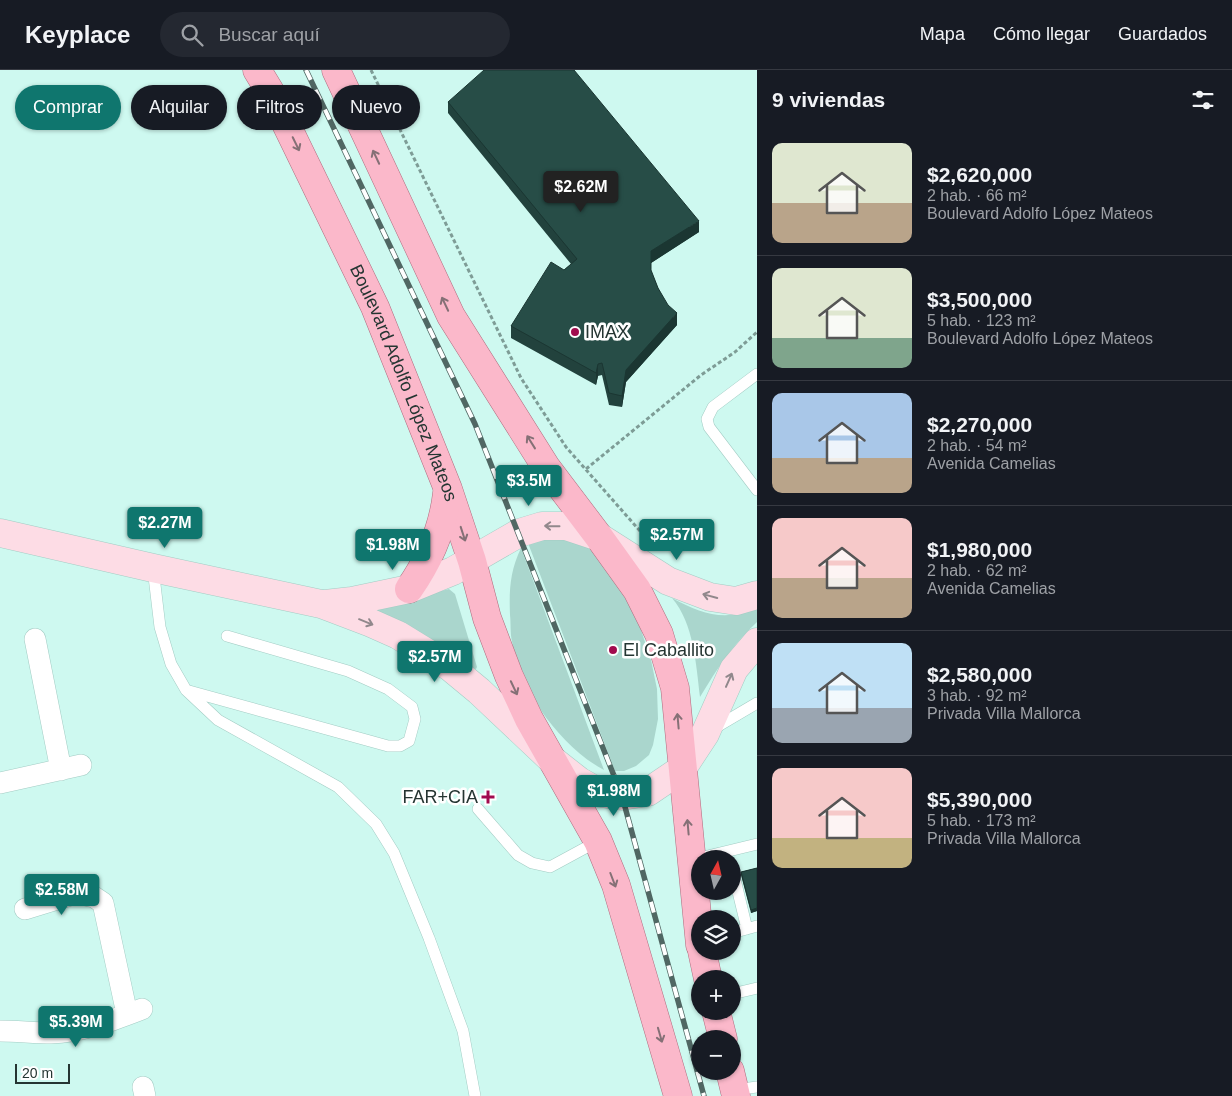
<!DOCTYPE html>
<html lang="es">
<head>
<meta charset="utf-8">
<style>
	body { margin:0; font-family:Helvetica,sans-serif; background:#242831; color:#f1f3f6; height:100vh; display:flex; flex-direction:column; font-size:19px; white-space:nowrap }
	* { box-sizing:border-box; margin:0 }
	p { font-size:16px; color:#9ea1a6 }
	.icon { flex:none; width:28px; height:28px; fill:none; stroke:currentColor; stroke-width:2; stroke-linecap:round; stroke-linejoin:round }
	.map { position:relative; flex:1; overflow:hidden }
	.side { display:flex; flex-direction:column; background:#171b24; width:475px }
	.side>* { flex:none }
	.top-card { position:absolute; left:15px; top:15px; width:475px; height:45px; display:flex; gap:10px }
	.needle { width:32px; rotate:8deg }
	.buttons { position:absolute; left:691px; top:780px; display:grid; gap:10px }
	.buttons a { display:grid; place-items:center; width:50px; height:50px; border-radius:50%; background:#171b24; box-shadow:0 1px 4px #0004; font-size:25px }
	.scale { position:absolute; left:15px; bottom:12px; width:55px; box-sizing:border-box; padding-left:5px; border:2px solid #253532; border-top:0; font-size:14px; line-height:18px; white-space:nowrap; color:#253532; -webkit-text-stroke:4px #fff; paint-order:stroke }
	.price { position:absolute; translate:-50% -42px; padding:0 11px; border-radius:5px; background:#0f766e; color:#fff; font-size:16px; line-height:32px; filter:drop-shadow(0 1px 2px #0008) }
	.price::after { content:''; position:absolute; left:50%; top:30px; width:15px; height:11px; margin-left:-8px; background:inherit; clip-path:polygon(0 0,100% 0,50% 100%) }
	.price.selected { background:#222; color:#fff }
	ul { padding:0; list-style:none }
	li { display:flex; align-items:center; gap:15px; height:125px; padding:0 15px }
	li+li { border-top:1px solid #363941 }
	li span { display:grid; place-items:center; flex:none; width:140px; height:100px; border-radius:10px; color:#555 }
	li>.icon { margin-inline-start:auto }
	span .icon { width:60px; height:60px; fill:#fffc; stroke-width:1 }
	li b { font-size:21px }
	h2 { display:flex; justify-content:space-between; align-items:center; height:60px; padding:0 15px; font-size:21px }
	.pill { padding:0 18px; border-radius:22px; background:#171b24; box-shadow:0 1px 4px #0004; font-size:18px; line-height:45px }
	.pill.selected { background:#0f766e; color:#fff }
	header { display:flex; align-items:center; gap:30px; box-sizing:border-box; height:70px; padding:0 25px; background:#171b24; border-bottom:1px solid #363941 }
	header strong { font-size:24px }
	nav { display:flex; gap:28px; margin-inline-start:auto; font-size:18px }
	.search { width:350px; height:45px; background:#242831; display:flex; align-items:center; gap:12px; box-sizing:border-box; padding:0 18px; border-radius:28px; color:#9ea1a6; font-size:19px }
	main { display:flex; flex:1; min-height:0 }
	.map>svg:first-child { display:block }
	.green { fill:#aad6cd }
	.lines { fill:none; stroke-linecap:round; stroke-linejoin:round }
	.lane-casing { stroke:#a3ccc4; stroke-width:12 }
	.street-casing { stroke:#a3ccc4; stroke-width:22 }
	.secondary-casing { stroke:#a3ccc4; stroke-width:29 }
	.primary-casing { stroke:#ae6c7e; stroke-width:29 }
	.path { stroke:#7e9c96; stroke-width:3; stroke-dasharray:4 2.5; stroke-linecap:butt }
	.lane { stroke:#fff; stroke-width:11 }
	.street { stroke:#fff; stroke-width:21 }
	.secondary { stroke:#fddce5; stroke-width:28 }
	.primary { stroke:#fbb8ca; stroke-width:28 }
	.rail-casing { stroke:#506763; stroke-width:5.5 }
	.rail { stroke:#fff; stroke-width:4; stroke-dasharray:11; stroke-linecap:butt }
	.wall { fill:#22423d }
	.shaded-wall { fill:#1b3632 }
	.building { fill:#274d47; stroke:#1b3632 }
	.oneway { stroke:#857076 }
	.oneway2 { stroke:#91888c }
	.poi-dot { fill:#a10b4e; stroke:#fff; stroke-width:2 }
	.labels { text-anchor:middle; stroke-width:5; stroke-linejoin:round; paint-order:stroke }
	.poi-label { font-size:18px; fill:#253532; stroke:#fff; text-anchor:start }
	.street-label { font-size:18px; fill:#253532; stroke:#fff }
</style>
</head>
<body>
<header>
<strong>Keyplace</strong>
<div class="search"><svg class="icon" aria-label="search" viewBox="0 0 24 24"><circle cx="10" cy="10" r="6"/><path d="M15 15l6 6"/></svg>Buscar aquí</div>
<nav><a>Mapa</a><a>Cómo llegar</a><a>Guardados</a></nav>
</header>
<main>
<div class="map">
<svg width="757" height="1026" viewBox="0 0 757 1026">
	<rect width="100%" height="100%" fill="#cef9f0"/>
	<!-- green -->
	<path class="green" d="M 538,465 L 579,470 L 594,483 L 619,514 L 639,554 L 651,590 L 657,619 L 658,649 L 653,675 L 649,685 L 636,696 L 624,701 L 615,701 L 528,473 Z
		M 521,478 L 604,700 C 562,678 518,619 512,571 C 510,563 511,553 510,545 C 509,520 510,501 521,478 Z
		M 449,519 L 455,524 L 477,597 L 476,599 L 472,598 L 421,563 L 403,553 L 346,535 L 422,526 Z
		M 672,528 C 702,544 724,552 757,538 L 757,552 C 733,574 717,599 700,627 C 696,594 694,554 672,528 Z"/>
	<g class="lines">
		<!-- lane casing -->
		<g class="lane-casing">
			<path id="lane" d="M 757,304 L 713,337 L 707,349 L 709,357 L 757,420
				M 153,498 L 160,557 L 171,594 L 186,620 L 218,650 L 338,717 L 376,754 L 394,783 L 429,868 L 463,961 L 475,1026
				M 189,621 L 388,676 L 400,676 L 409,671 L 415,649 L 412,637 L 388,619 L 348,601 L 227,566
				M 713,659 L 757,633
				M 478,739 L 518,785 L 532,793 L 550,797 L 598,771
				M 691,790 L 757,774
				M 732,797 L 747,859
				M 732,863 L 757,856
				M 732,924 L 757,918
				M 735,1020 L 757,1017"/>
		</g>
		<!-- street casing -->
		<g class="street-casing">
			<path id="street" d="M 35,569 L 61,700
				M 0,713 L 81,695
				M 25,839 L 77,823 L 94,827 L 103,833 L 127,944
				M 0,961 C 17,961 34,963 51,963 C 83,962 113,950 142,939
				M 143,1017 L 145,1026"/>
		</g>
		<!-- secondary casing -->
		<g class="secondary-casing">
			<path id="secondary" d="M 0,463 L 153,498 L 321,534 L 371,553 L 398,565 L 450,597 L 479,621 L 551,689 L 579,711 L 600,723 L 622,726 L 648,722 L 682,699 L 705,664 L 734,599 L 757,572
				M 325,534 L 352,531 L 409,519 L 453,501 L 519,463 L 542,456 L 566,456 L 599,467 L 668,511 L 710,527 L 736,531 L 757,525"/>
		</g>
		<!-- primary casing -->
		<g class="primary-casing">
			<g id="primary">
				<path id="s1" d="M 257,0 L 271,23 L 375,237 L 448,419 L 472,491 L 487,548 L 509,606 L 529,649 L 598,771 L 616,815 L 678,1026"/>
				<path d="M 336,0 L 451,246 L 546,397 L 599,467 L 637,520 L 659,564 L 675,618 L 700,875"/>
				<path d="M 409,519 C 430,489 443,459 447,423"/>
				<path d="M 702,881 L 708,909"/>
				<path d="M 716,941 L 723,969"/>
				<path d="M 730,1001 L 736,1026"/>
			</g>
		</g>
		<!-- path -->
		<path class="path" d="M 371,0 L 521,308 L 566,377 L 648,470
			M 586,399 L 701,305 L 735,282 L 757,262"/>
		<!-- lane -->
		<use href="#lane" class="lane"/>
		<!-- street -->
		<use href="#street" class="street"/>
		<!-- secondary -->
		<use href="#secondary" class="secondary"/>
		<!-- primary -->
		<use href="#primary" class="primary"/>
		<!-- rail casing -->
		<g class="rail-casing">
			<path id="rail" d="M 306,0 L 475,354 L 622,726 L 704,1026"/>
		</g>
		<!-- rail -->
		<use href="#rail" class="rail"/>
	</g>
	<!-- wall -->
	<path class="wall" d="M 448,32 L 699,162 L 651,193 L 651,201 L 658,218 L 677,255 L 626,312 L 622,337 L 609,335 L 602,305 L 598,306 L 596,315 L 511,268 L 511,256 L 564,200 L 571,194 L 448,43 Z
		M 757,798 L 757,841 L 751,843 L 741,805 L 741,802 Z"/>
	<!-- shaded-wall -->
	<path class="shaded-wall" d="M 699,151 L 699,162 L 651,193 L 651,181 Z
		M 677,243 L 677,255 L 626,312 L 622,337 L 622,326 L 626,300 Z
		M 598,294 L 598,306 L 596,315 L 596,303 Z
		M 757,838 L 757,841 L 751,843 L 751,840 Z"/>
	<!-- building -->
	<path class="building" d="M 484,0 L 574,0 L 699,151 L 651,181 L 651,200 L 658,218 L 668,235 L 677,243 L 626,300 L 622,326 L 609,323 L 602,293 L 598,294 L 596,303 L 511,256 L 551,192 L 564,200 L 577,189 L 448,32 Z
		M 757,798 L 757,838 L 751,840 L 741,802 Z"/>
	<!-- one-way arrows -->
	<defs><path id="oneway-shaft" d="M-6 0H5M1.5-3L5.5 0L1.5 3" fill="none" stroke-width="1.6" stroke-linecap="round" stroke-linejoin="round" transform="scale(1.25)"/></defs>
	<g class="oneway">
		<use href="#oneway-shaft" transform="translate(296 74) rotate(64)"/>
		<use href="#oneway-shaft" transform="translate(376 87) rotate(-115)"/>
		<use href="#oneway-shaft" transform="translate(445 234) rotate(-115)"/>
		<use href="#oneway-shaft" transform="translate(531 372) rotate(-122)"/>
		<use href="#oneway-shaft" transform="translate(463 464) rotate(72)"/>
		<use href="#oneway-shaft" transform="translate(514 618) rotate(65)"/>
		<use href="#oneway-shaft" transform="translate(678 651) rotate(-95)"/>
		<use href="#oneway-shaft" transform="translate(688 757) rotate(-95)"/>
		<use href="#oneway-shaft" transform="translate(613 810) rotate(69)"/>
		<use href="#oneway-shaft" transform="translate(660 965) rotate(74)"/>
	</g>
	<g class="oneway2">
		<use href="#oneway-shaft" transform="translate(552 456) rotate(-179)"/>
		<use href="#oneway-shaft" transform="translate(710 526) rotate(-165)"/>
		<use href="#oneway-shaft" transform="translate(366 552) rotate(22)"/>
		<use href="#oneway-shaft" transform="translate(729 610) rotate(-66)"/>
	</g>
	<!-- markers -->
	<g class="poi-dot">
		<circle cx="575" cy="262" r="5"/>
		<circle cx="613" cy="580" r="5"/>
		<path d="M485.5 719.5h5v5h5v5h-5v5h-5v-5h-5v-5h5z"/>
	</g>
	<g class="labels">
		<!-- poi labels -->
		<g class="poi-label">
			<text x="585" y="268">IMAX</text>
			<text x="623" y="586">El Caballito</text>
			<text x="478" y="733" text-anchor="end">FAR+CIA</text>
		</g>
		<!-- street labels -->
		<g class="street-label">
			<text dy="6" stroke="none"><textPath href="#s1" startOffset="346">Boulevard Adolfo López Mateos</textPath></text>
		</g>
	</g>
</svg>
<div class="buttons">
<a><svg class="needle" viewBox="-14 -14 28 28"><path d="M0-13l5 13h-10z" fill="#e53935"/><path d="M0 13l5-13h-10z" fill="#9ea1a6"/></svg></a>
<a><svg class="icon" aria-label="layers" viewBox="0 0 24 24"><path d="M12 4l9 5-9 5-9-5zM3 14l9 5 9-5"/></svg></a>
<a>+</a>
<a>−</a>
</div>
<div class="scale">20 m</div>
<b class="price selected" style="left:581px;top:143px">$2.62M</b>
<b class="price" style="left:529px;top:437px">$3.5M</b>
<b class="price" style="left:165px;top:479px">$2.27M</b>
<b class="price" style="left:677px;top:491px">$2.57M</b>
<b class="price" style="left:393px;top:501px">$1.98M</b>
<b class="price" style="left:435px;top:613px">$2.57M</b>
<b class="price" style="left:614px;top:747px">$1.98M</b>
<b class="price" style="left:62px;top:846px">$2.58M</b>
<b class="price" style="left:76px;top:978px">$5.39M</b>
<div class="top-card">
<a class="pill selected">Comprar</a>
<a class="pill">Alquilar</a>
<a class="pill">Filtros</a>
<a class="pill">Nuevo</a>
</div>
</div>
<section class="side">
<h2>9 viviendas<svg class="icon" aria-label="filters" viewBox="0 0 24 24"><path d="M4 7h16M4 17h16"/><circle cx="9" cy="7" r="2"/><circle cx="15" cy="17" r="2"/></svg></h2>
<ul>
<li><span style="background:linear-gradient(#dfe7d0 60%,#b9a48a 0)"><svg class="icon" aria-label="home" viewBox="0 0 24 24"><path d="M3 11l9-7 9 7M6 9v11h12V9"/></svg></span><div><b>$2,620,000</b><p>2 hab. · 66 m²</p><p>Boulevard Adolfo López Mateos</p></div></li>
<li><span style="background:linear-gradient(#dfe7d0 70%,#7fa58c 0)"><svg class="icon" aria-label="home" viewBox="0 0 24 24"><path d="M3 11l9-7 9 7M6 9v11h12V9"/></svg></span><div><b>$3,500,000</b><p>5 hab. · 123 m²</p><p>Boulevard Adolfo López Mateos</p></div></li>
<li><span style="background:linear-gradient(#a9c7e8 65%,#b9a48a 0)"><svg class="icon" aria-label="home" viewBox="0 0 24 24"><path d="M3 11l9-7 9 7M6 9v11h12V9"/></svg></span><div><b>$2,270,000</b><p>2 hab. · 54 m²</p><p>Avenida Camelias</p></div></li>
<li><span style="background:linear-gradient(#f6c9c9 60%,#b9a48a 0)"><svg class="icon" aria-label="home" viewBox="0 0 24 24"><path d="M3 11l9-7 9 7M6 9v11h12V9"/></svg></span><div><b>$1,980,000</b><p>2 hab. · 62 m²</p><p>Avenida Camelias</p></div></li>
<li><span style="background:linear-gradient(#bfe0f5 65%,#9aa5b1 0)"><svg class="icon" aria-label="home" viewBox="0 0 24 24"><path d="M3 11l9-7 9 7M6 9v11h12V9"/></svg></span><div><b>$2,580,000</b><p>3 hab. · 92 m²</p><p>Privada Villa Mallorca</p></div></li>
<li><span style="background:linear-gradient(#f6c9c9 70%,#c2b280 0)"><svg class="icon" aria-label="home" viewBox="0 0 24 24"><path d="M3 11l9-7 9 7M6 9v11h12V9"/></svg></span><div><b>$5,390,000</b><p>5 hab. · 173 m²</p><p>Privada Villa Mallorca</p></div></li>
</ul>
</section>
</main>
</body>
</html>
